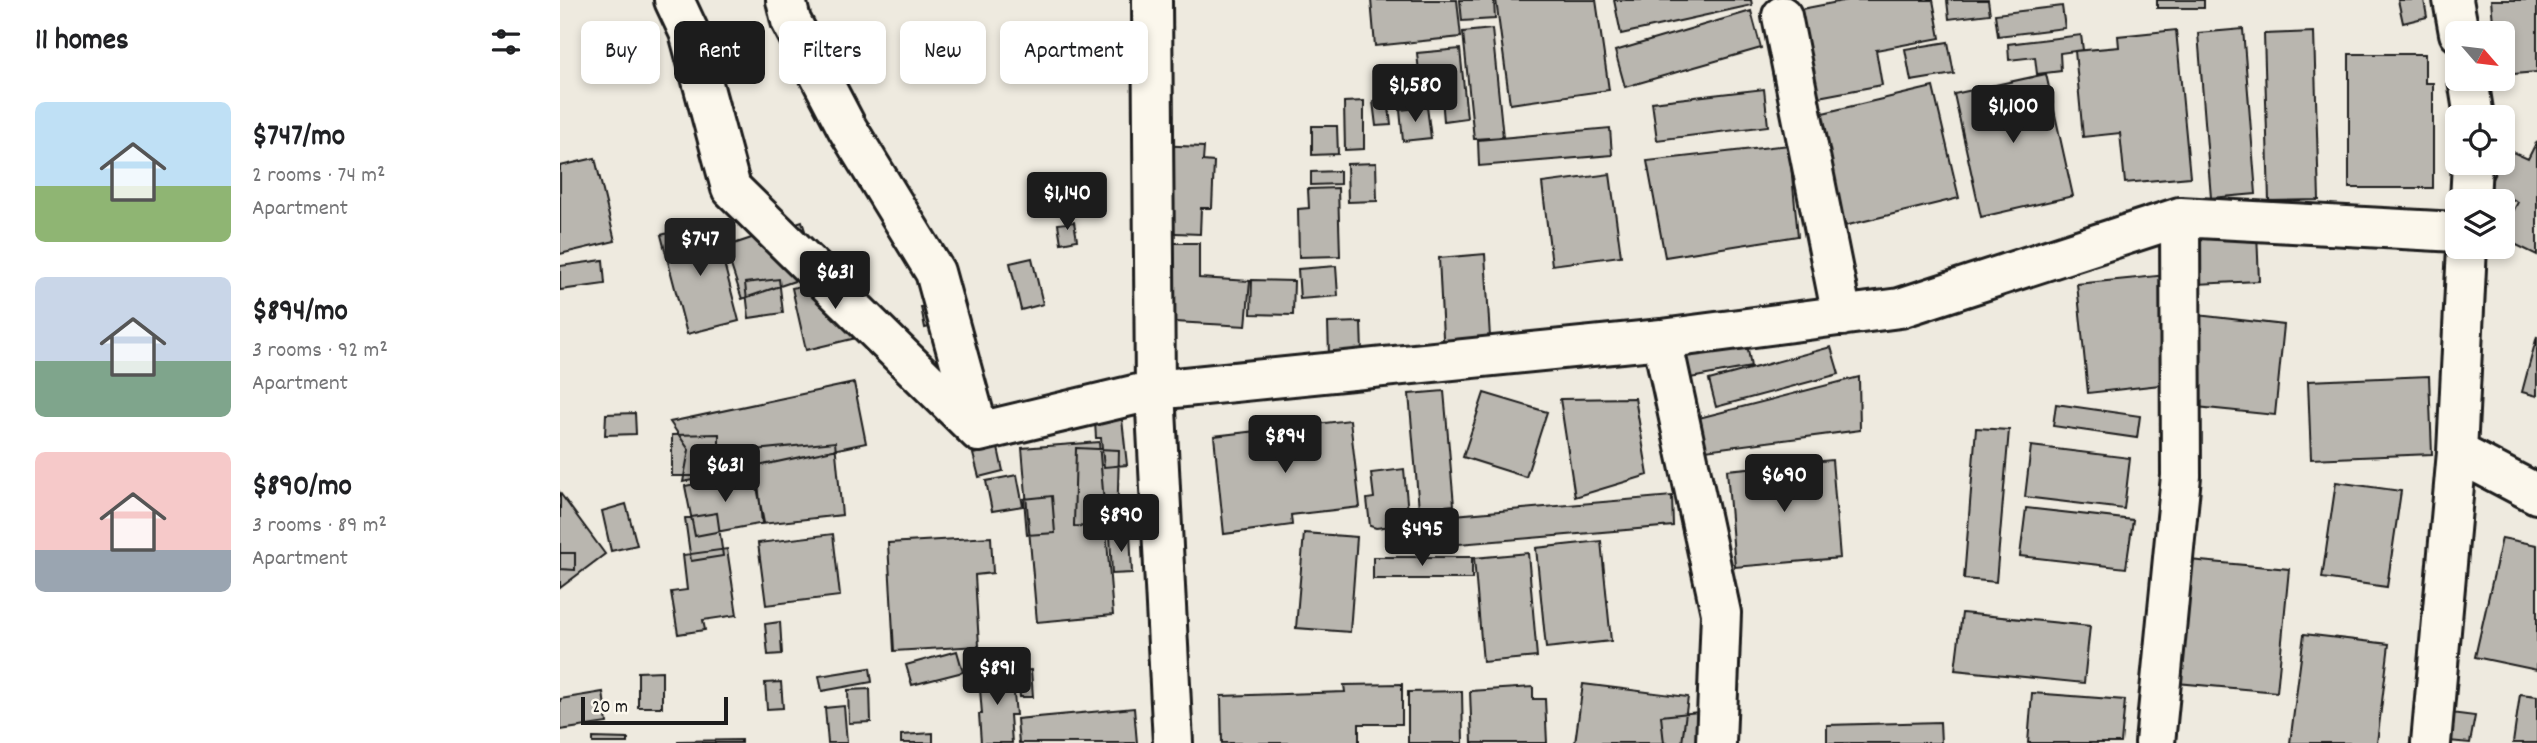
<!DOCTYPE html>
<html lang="en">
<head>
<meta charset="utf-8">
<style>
	body { margin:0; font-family:Dekko,sans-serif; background:#f6f6f6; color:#202124; height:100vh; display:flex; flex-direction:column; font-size:26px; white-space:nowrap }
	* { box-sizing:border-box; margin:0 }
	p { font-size:23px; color:#757577 }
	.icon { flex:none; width:38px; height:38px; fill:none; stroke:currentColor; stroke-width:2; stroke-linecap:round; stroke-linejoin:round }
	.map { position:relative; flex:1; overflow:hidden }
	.sheet { display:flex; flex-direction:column; background:#fff; width:560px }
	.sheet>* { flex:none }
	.guide { position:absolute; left:21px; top:21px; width:665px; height:63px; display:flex; gap:14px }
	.needle { width:46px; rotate:118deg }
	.buttons { position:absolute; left:1885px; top:21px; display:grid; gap:14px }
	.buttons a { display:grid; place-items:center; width:70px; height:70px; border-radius:10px; background:#fff; box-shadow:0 4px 10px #0003; font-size:35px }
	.scale { position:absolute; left:21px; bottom:18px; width:147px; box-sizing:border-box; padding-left:7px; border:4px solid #1c1c1c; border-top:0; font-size:19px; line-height:24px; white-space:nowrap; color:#1c1c1c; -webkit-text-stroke:5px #fbf7ec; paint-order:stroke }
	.price { position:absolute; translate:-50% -60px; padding:0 16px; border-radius:7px; background:#1c1c1c; color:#fff; font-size:23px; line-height:46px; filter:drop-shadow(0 2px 4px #0008) }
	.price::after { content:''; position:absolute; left:50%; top:42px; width:21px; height:16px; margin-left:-10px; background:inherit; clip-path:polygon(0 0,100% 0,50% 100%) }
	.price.current { background:#222; color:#fff }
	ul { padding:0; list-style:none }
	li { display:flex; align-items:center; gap:21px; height:175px; padding:0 35px }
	li span { display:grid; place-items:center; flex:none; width:196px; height:140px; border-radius:10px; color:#555 }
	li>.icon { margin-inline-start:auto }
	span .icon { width:84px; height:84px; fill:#fffc; stroke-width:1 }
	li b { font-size:30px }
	h2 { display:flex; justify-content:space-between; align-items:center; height:84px; padding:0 35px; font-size:30px }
	.chip { padding:0 24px; border-radius:10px; background:#fff; box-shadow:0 4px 10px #0003; font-size:24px; line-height:63px }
	.chip.current { background:#1c1c1c; color:#fff }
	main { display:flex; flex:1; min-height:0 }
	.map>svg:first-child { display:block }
	.building { fill:#b9b6af; stroke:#1c1c1c; stroke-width:2 }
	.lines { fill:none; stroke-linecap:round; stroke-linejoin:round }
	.minor-casing { stroke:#1c1c1c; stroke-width:44 }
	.minor { stroke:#fbf7ec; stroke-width:38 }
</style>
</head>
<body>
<main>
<section class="sheet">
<h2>11 homes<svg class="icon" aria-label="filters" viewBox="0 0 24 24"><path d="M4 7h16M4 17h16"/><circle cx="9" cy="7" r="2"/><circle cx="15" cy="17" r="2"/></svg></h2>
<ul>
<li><span style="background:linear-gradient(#bfe0f5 60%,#8fb573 0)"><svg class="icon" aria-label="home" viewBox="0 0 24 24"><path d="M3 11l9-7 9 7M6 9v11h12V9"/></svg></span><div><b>$747/mo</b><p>2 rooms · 74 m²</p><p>Apartment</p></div></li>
<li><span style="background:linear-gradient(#c9d6e8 60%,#7fa58c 0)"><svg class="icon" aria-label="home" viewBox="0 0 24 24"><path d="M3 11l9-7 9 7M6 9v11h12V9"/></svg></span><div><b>$894/mo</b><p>3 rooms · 92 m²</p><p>Apartment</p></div></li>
<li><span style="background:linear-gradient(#f6c9c9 70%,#9aa5b1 0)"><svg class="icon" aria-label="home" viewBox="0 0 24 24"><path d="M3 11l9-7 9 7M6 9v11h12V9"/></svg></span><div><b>$890/mo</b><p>3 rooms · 89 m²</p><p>Apartment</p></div></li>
</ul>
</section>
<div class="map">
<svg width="1977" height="743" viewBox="0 0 1977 743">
	<rect width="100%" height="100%" fill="#eeeadf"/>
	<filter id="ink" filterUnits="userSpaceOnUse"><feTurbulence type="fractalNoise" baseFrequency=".0143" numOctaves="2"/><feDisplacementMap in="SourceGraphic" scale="14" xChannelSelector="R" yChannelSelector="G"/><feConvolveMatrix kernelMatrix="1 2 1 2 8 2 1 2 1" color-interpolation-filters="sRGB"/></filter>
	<g filter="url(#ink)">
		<!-- building -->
		<path class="building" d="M 811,0 L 897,0 L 901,37 L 815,46 Z
			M 900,0 L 934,0 L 935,19 L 902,21 Z
			M 936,0 L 1036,0 L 1049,90 L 950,104 Z
			M 1054,0 L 1191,0 L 1192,5 L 1061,34 Z
			M 1288,0 L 1373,0 L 1380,38 L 1316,50 L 1322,85 L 1237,101 L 1221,13 Z
			M 1387,0 L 1428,0 L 1430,14 L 1389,19 Z
			M 1597,0 L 1644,0 L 1644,8 L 1597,8 Z
			M 1838,0 L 1864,0 L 1867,17 L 1843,23 Z
			M 1931,0 L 1977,0 L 1977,72 L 1942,75 L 1942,33 L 1934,33 Z
			M 1502,6 L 1505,28 L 1438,36 L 1435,14 Z
			M 1191,11 L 1201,48 L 1065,87 L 1055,51 Z
			M 932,29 L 943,137 L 914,139 L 903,32 Z
			M 1683,29 L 1696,194 L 1651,198 L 1638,33 Z
			M 1616,30 L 1630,177 L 1565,183 L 1560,133 L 1523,137 L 1515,51 L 1559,47 L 1558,36 Z
			M 1754,32 L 1759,200 L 1709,201 L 1704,34 Z
			M 1521,35 L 1523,50 L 1500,53 L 1501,71 L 1477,74 L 1475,57 L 1449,60 L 1448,44 Z
			M 1388,42 L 1394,74 L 1351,81 L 1345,49 Z
			M 900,49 L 907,118 L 884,121 L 882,97 L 862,100 L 857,53 Z
			M 1789,54 L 1865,54 L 1865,83 L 1873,83 L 1873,188 L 1789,188 Z
			M 1486,74 L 1513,196 L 1421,217 L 1394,94 Z
			M 1373,87 L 1399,198 L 1276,228 L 1250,116 Z
			M 1204,89 L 1208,126 L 1097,140 L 1092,102 Z
			M 828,99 L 831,125 L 816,126 L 813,101 Z
			M 804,101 L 804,149 L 785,150 L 784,102 Z
			M 867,107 L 871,138 L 843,141 L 840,110 Z
			M 752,126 L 777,126 L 778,154 L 752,155 Z
			M 1050,128 L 1052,155 L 919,166 L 918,140 Z
			M 1977,141 L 1977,255 L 1942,238 L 1942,233 L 1958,202 L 1928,187 L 1940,163 L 1942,163 L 1946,149 L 1968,159 Z
			M 593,145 L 644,147 L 643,161 L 654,162 L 652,208 L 641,208 L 640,234 L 590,232 Z
			M 1229,145 L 1238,236 L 1105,257 L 1087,161 Z
			M 35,158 L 55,241 L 0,254 L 0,166 Z
			M 816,163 L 817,201 L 788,202 L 787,164 Z
			M 780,171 L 780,184 L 751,185 L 751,172 Z
			M 1050,174 L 1061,256 L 992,265 L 982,183 Z
			M 778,188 L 780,256 L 739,257 L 738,209 L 749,208 L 748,189 Z
			M 153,221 L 179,321 L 127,334 L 101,235 Z
			M 242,221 L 258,273 L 182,299 L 165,247 Z
			M 514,222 L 517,240 L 501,243 L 498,224 Z
			M 1697,232 L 1699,281 L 1636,284 L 1634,235 Z
			M 598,243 L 639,243 L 639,278 L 690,281 L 686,326 L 597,321 Z
			M 925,254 L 931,354 L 884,357 L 879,258 Z
			M 472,258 L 483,304 L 461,310 L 450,263 Z
			M 43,260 L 45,284 L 0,290 L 0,266 Z
			M 776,266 L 778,296 L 740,299 L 738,269 Z
			M 304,272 L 317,333 L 246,350 L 232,288 Z
			M 1607,275 L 1618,383 L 1528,393 L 1517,284 Z
			M 219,279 L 223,313 L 189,318 L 185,283 Z
			M 692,280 L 734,281 L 733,315 L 691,314 Z
			M 378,303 L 382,324 L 365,328 L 361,307 Z
			M 1182,314 L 1191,367 L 1097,384 L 1089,330 Z
			M 1637,315 L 1724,325 L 1715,415 L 1627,406 Z
			M 801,322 L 802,353 L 769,355 L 768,323 Z
			M 1977,336 L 1977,396 L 1962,392 Z
			M 1271,347 L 1279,374 L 1156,407 L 1149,380 Z
			M 1869,376 L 1872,454 L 1751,459 L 1748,381 Z
			M 1299,377 L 1300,430 L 1138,451 L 1131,420 Z
			M 294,383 L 306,443 L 123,482 L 129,450 L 110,422 Z
			M 884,391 L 894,505 L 859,509 L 849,394 Z
			M 924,393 L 987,412 L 966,477 L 903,457 Z
			M 1075,398 L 1088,475 L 1015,497 L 1000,399 Z
			M 1496,404 L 1580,416 L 1577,438 L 1493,426 Z
			M 75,413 L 76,434 L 45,435 L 46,414 Z
			M 562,419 L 567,465 L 544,467 L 541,438 L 536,438 L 535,422 Z
			M 790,420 L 800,507 L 731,515 L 732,525 L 664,534 L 654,436 Z
			M 1416,428 L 1449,430 L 1436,582 L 1404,579 Z
			M 159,434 L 159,476 L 112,476 L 112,435 Z
			M 275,442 L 282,515 L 202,524 L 195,450 Z
			M 539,442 L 553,615 L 477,622 L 462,448 Z
			M 1471,446 L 1570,458 L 1564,509 L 1465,497 Z
			M 438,448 L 443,471 L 419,477 L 413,454 Z
			M 516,448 L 559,450 L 557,528 L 514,526 Z
			M 1272,460 L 1280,558 L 1175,567 L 1167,470 Z
			M 844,469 L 849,524 L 816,528 L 810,526 L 807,499 L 814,498 L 811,473 Z
			M 194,472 L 204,523 L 135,536 L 125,486 Z
			M 457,475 L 463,506 L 432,511 L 426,481 Z
			M 1776,482 L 1841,491 L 1827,587 L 1762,578 Z
			M 0,493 L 45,554 L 0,588 Z
			M 492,496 L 495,533 L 467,535 L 464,499 Z
			M 1112,496 L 1113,526 L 863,547 L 860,518 Z
			M 66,504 L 77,545 L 51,551 L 42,511 Z
			M 1466,508 L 1573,520 L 1566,568 L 1460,556 Z
			M 157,513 L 163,556 L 131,561 L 125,518 Z
			M 570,533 L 572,573 L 552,574 L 550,535 Z
			M 744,533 L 797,537 L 790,632 L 736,628 Z
			M 273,534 L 280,596 L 206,605 L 198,543 Z
			M 431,537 L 433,573 L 415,575 L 419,646 L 334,651 L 328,543 Z
			M 1942,538 L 1977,545 L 1977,670 L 1915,657 Z
			M 1041,541 L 1051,641 L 986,648 L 976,548 Z
			M 167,549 L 177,615 L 143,620 L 145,630 L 118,634 L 111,592 L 127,590 L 123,555 Z
			M 0,553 L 15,553 L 15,570 L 0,569 Z
			M 968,553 L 977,657 L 923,662 L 914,558 Z
			M 813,557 L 912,557 L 912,579 L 813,579 Z
			M 1629,560 L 1729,569 L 1717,692 L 1617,683 Z
			M 1402,613 L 1530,626 L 1524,683 L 1395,670 Z
			M 220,622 L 222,654 L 208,655 L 205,624 Z
			M 1744,634 L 1829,644 L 1817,743 L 1730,743 Z
			M 397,651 L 403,672 L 352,685 L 346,665 Z
			M 310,668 L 312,682 L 262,691 L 259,676 Z
			M 445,669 L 446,674 L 452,673 L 456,715 L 450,715 L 452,743 L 421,743 L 419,714 L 422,714 L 420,689 L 425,688 L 423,671 Z
			M 471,670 L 473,697 L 460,697 L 458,671 Z
			M 102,671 L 102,707 L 78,707 L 78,672 Z
			M 221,682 L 223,708 L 207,709 L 205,683 Z
			M 842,684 L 842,724 L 799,724 L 799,743 L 662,743 L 661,696 L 785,692 L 784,685 Z
			M 1023,684 L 1128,697 L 1122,743 L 1015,743 Z
			M 973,687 L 973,699 L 985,699 L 987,743 L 912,743 L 910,691 Z
			M 310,689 L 311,722 L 289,723 L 288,690 Z
			M 902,691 L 903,743 L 848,743 L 848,692 Z
			M 43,692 L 47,723 L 0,730 L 0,699 Z
			M 1472,693 L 1565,700 L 1561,743 L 1468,743 Z
			M 1960,694 L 1977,696 L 1977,743 L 1953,743 Z
			M 284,706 L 287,743 L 268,743 L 265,708 Z
			M 574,708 L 577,743 L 459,743 L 457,719 Z
			M 1148,711 L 1151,743 L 1104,743 L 1101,716 Z
			M 1883,712 L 1915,716 L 1910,743 L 1878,740 Z
			M 1380,722 L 1381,743 L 1267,743 L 1267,725 Z
			M 373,733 L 373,743 L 341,743 L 341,735 Z
			M 33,738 L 68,739 L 68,743 L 33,743 Z
			M 181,740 L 181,743 L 118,743 L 118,741 Z"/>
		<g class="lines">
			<!-- minor casing -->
			<g class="minor-casing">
				<path id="minor" d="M 114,0 L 129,32 L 171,188 L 419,432 L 595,390 L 1102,339 L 1340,308 L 1620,217 L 1897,232
					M 226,0 L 231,21 L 287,128 L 375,272 L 418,429
					M 592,0 L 595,390 L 613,743
					M 1893,0 L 1899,33
					M 1222,16 L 1282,316
					M 1908,79 L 1914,117
					M 1910,201 L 1912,163
					M 1907,247 L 1897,452 L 1977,494
					M 1102,339 L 1161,613 L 1156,743
					M 1595,743 L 1621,476 L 1620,217
					M 1871,743 L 1897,452"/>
			</g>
			<!-- minor -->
			<use href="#minor" class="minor"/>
		</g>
	</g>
</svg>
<div class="buttons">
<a><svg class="needle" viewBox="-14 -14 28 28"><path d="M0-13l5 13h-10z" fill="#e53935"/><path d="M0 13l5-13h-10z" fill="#757577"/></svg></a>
<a><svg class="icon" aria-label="locate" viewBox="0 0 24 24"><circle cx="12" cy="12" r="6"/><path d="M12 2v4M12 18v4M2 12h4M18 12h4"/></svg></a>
<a><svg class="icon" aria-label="layers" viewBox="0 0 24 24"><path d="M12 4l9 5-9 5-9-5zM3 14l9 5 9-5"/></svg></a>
</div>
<div class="scale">20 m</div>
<b class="price" style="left:855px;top:124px">$1,580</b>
<b class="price" style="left:1453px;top:145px">$1,100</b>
<b class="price" style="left:507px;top:232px">$1,140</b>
<b class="price current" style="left:140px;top:278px">$747</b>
<b class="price" style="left:275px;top:311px">$631</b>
<b class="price" style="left:725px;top:475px">$894</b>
<b class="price" style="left:165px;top:504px">$631</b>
<b class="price" style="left:1224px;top:514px">$690</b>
<b class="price" style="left:561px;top:554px">$890</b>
<b class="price" style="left:862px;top:568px">$495</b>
<b class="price" style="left:437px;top:707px">$891</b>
<div class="guide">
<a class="chip">Buy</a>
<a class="chip current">Rent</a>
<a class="chip">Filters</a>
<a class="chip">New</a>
<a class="chip">Apartment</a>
</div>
</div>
</main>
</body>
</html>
